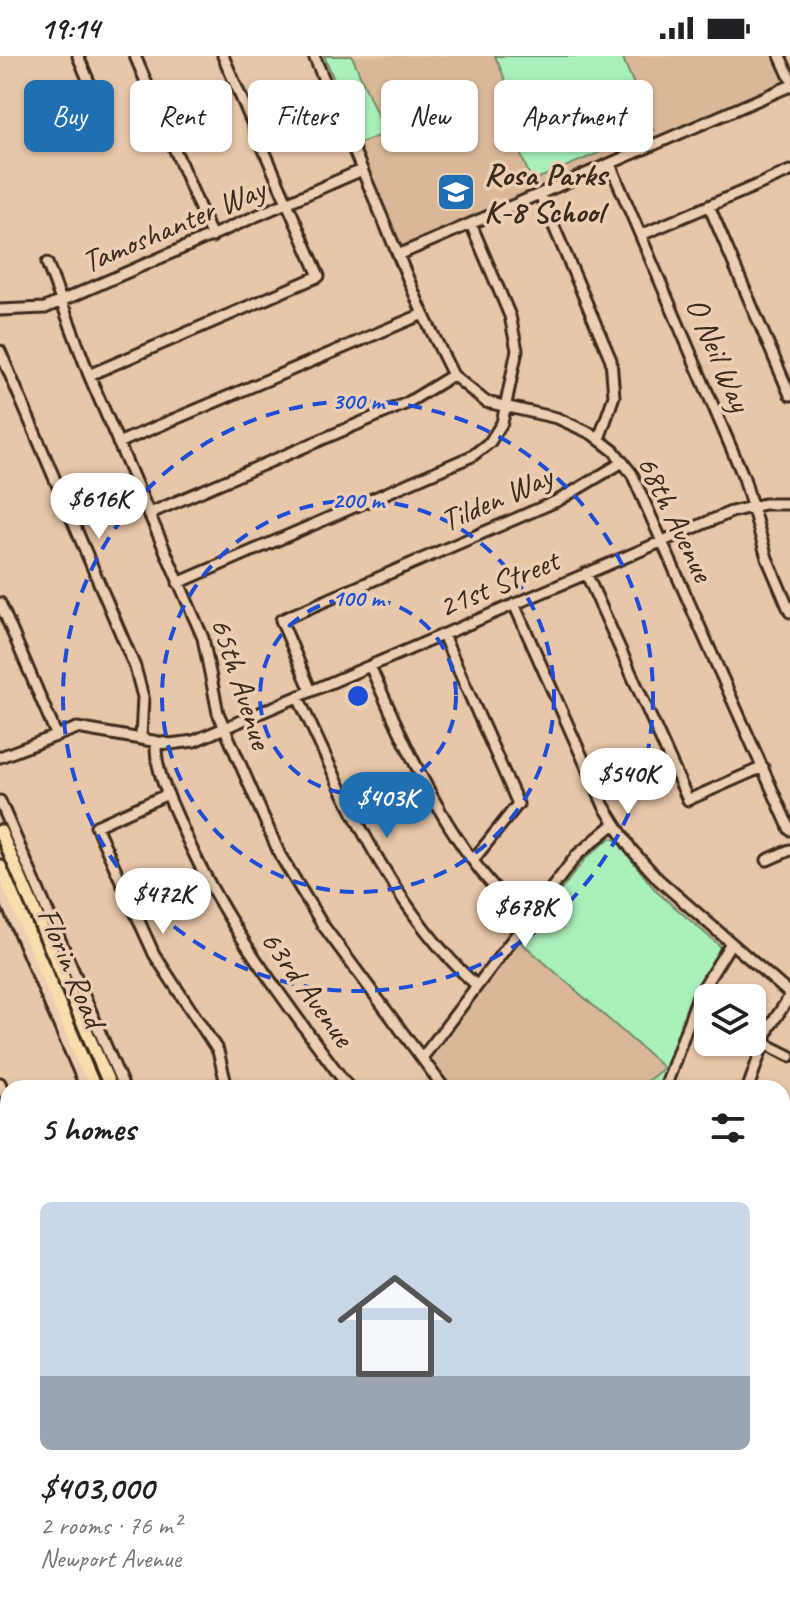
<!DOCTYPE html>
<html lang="en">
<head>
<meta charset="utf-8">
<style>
	body { margin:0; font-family:Caveat,sans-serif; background:#f6f6f6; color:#202124; height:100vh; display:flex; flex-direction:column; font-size:30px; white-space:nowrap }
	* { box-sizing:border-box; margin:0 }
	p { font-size:26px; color:#757577 }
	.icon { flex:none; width:44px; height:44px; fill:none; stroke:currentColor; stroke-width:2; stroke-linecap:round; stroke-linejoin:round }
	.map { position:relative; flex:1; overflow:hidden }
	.details { position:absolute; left:0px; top:1024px; width:790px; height:536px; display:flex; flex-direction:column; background:#fff; border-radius:24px 24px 0 0; box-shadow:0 2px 6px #0004 }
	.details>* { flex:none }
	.banner { position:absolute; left:24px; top:24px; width:742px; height:72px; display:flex; gap:16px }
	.controls { position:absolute; left:694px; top:928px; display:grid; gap:16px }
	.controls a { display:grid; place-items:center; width:72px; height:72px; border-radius:12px; background:#fff; box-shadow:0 2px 6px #0004; font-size:40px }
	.price { position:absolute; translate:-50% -68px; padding:0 18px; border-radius:28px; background:#fff; color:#222; font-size:26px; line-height:52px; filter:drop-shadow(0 2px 4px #0008) }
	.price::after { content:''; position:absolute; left:50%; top:48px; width:24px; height:18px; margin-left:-12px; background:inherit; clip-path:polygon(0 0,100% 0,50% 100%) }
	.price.on { background:#1f6fb2; color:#fff }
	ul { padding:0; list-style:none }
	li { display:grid; align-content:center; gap:16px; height:424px; padding:0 40px }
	li span { display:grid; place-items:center; height:248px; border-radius:12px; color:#555 }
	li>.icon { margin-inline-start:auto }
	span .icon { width:144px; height:144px; fill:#fffc; stroke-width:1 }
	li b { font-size:34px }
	h2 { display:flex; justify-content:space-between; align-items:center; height:96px; padding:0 40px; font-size:34px }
	.pill { padding:0 28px; border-radius:12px; background:#fff; box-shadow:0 2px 6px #0004; font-size:28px; line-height:72px }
	.pill.on { background:#1f6fb2; color:#fff }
	.status { display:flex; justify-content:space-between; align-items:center; height:56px; padding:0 40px; background:#fff; direction:ltr }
	.status svg { height:22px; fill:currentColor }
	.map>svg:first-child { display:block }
	.built { fill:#dbb798 }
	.green { fill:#aaf0bb; stroke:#728d6c; stroke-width:2 }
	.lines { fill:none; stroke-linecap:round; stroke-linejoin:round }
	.minor-casing { stroke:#3b2a1e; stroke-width:15 }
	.major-casing { stroke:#3b2a1e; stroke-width:17 }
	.minor { stroke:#ecceb2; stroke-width:9 }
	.major { stroke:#fbddab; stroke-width:11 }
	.ring { fill:none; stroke:#1d4ed8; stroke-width:4; stroke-dasharray:14 10 }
	.labels { text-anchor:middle; stroke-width:7; stroke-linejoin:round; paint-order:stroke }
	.poi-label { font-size:32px; font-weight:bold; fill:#3b2a1e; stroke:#ecceb2; text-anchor:start }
	.street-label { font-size:32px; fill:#3b2a1e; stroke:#ecceb2 }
	.centre { fill:#1d4ed8; stroke:#ecceb2; stroke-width:4 }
	.ring-label { font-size:24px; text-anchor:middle; font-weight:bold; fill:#1d4ed8; stroke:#ecceb2; stroke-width:7; stroke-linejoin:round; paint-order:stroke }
</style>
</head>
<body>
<div class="status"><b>19:14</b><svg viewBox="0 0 49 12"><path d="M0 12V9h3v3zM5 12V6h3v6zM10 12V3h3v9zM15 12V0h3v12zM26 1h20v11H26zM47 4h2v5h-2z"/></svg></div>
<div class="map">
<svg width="790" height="1560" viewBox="0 0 790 1560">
	<rect width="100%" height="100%" fill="#e8c6a8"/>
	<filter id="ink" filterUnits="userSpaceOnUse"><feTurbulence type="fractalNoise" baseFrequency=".0125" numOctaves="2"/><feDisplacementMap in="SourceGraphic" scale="16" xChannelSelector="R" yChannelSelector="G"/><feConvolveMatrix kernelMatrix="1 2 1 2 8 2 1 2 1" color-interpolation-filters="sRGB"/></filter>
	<g filter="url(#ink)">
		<!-- built -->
		<path class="built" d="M 322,0 L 774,0 L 784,22 L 781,28 L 657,83 L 407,189 L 401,188 Z
			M 521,886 L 665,1013 L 638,1032 L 451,1032 L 430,999 Z"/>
		<!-- green -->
		<path class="green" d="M 324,0 L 352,0 L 385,77 L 361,87 Z
			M 495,0 L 622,0 L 653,74 L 532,125 L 503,57 L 517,51 Z
			M 610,782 L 616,784 L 656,835 L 719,889 L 720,896 L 688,948 L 659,1032 L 638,1032 L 664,1012 L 521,886 L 585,803 Z"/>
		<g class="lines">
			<!-- minor casing -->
			<g class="minor-casing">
				<path id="minor" d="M 78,0 L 106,66
					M 135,0 L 212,181
					M 314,0 L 423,258 L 453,319 L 486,346 L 557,362 L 592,378 L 614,395 L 632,418 L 790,774
					M 780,0 L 790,22
					M 610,108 L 744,422 L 767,502 L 790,556
					M 540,138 L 611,304 L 614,340 L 599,383
					M 709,150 L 790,339
					M 641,179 L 790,115
					M 398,199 L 790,30
					M 47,207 L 89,319 L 203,582 L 218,657 L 280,799 L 322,868 L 444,1032
					M 0,254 L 45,252 L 362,114
					M 0,295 L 135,611 L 143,641 L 141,682
					M 89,319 L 319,220 L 223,0
					M 118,387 L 423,258
					M 148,458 L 407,347 L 453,319
					M 586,517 L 688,744 L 763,711
					M 178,527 L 472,400 L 490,386 L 502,367 L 517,294 L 510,260 L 471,168
					M 0,547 L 56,678
					M 514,548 L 604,750 L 631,793 L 659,824 L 790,938
					M 443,579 L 518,748 L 474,803
					M 370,610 C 410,699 451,798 527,864
					M 311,635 L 281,564 L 559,444 L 623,406
					M 298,641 C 345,742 392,853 476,929
					M 156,686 C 155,714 167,736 178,762 C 219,862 285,945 349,1032
					M 0,701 L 77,672 L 170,688 L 194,685 L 731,456 L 764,448 L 790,448
					M 168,738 L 96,770 L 154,898 L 218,995 L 227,1032
					M 0,745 L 124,1032
					M 767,804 L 790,794
					M 0,833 L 86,1032
					M 764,987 L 790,1000
					M 422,1002 L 577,799 L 614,768
					M 0,1027 L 8,1046
					M 184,1032 L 216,1032
					M 665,1032 L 698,940 L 731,887
					M 748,1032 L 769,972 L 790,940
					M 0,1084 L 8,1083
					M 782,1198 L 790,1193
					M 0,1224 L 8,1243
					M 782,1228 L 790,1242
					M 0,1314 L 8,1315
					M 782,1364 L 790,1360
					M 782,1426 L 790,1444
					M 233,1552 L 236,1560
					M 310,1552 L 313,1560
					M 346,1552 L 350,1560
					M 430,1552 L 434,1560
					M 666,1552 L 669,1560
					M 745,1552 L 749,1560
					M 530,1560 L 531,1552"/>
			</g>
			<!-- major casing -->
			<g class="major-casing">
				<path id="major" d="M 0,775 L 111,1032
					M 0,810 L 95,1032
					M 320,1552 L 323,1560
					M 335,1552 L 338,1560"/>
			</g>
			<!-- minor -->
			<use href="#minor" class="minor"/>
			<!-- major -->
			<use href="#major" class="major"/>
		</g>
	</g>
	<!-- distance rings -->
	<g class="ring">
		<circle cx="358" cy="640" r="98"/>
		<circle cx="358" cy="640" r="196"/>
		<circle cx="358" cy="640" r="295"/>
	</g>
	<!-- icons -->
	<defs>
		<g id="school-square" transform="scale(2)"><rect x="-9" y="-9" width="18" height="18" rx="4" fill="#1f6fb2" stroke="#ecceb2"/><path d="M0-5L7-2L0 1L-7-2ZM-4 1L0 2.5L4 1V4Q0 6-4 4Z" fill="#fff"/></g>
	</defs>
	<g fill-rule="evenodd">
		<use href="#school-square" x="456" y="136"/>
	</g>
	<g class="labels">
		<!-- poi labels -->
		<g class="poi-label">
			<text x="484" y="129">Rosa Parks<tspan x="484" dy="37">K-8 School</tspan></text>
		</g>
		<!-- street labels -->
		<g class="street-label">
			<text transform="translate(173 169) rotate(-23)" y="11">Tamoshanter Way</text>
			<text transform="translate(719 298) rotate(67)" y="11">O Neil Way</text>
			<text transform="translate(496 442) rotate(-24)" y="11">Tilden Way</text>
			<text transform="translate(676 462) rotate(64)" y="11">68th Avenue</text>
			<text transform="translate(498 527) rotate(-23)" y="11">21st Street</text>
			<text transform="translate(242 627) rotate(72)" y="11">65th Avenue</text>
			<text transform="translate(72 911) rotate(67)" y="11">Florin Road</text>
			<text transform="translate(308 932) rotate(54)" y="11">63rd Avenue</text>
		</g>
	</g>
	<circle cx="358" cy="640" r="12" class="centre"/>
	<g class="ring-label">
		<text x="358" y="353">300 m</text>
		<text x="358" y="452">200 m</text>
		<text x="358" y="550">100 m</text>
	</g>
</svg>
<div class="controls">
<a><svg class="icon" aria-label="layers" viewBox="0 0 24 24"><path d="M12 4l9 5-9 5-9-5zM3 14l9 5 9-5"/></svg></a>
</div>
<b class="price" style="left:99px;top:485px">$616K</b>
<b class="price" style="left:628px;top:760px">$540K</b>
<b class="price on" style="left:387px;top:784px">$403K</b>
<b class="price" style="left:163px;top:880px">$472K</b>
<b class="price" style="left:525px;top:893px">$678K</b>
<div class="banner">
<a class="pill on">Buy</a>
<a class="pill">Rent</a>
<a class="pill">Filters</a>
<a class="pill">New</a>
<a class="pill">Apartment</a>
</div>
<section class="details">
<h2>5 homes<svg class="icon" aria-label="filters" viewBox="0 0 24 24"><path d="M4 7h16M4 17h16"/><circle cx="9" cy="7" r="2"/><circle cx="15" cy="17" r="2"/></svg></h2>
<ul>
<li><span style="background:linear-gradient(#c9d6e8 70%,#9aa5b1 0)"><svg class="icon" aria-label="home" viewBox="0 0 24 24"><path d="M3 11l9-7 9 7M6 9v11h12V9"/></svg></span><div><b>$403,000</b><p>2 rooms · 76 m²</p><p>Newport Avenue</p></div></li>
</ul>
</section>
</div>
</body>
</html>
